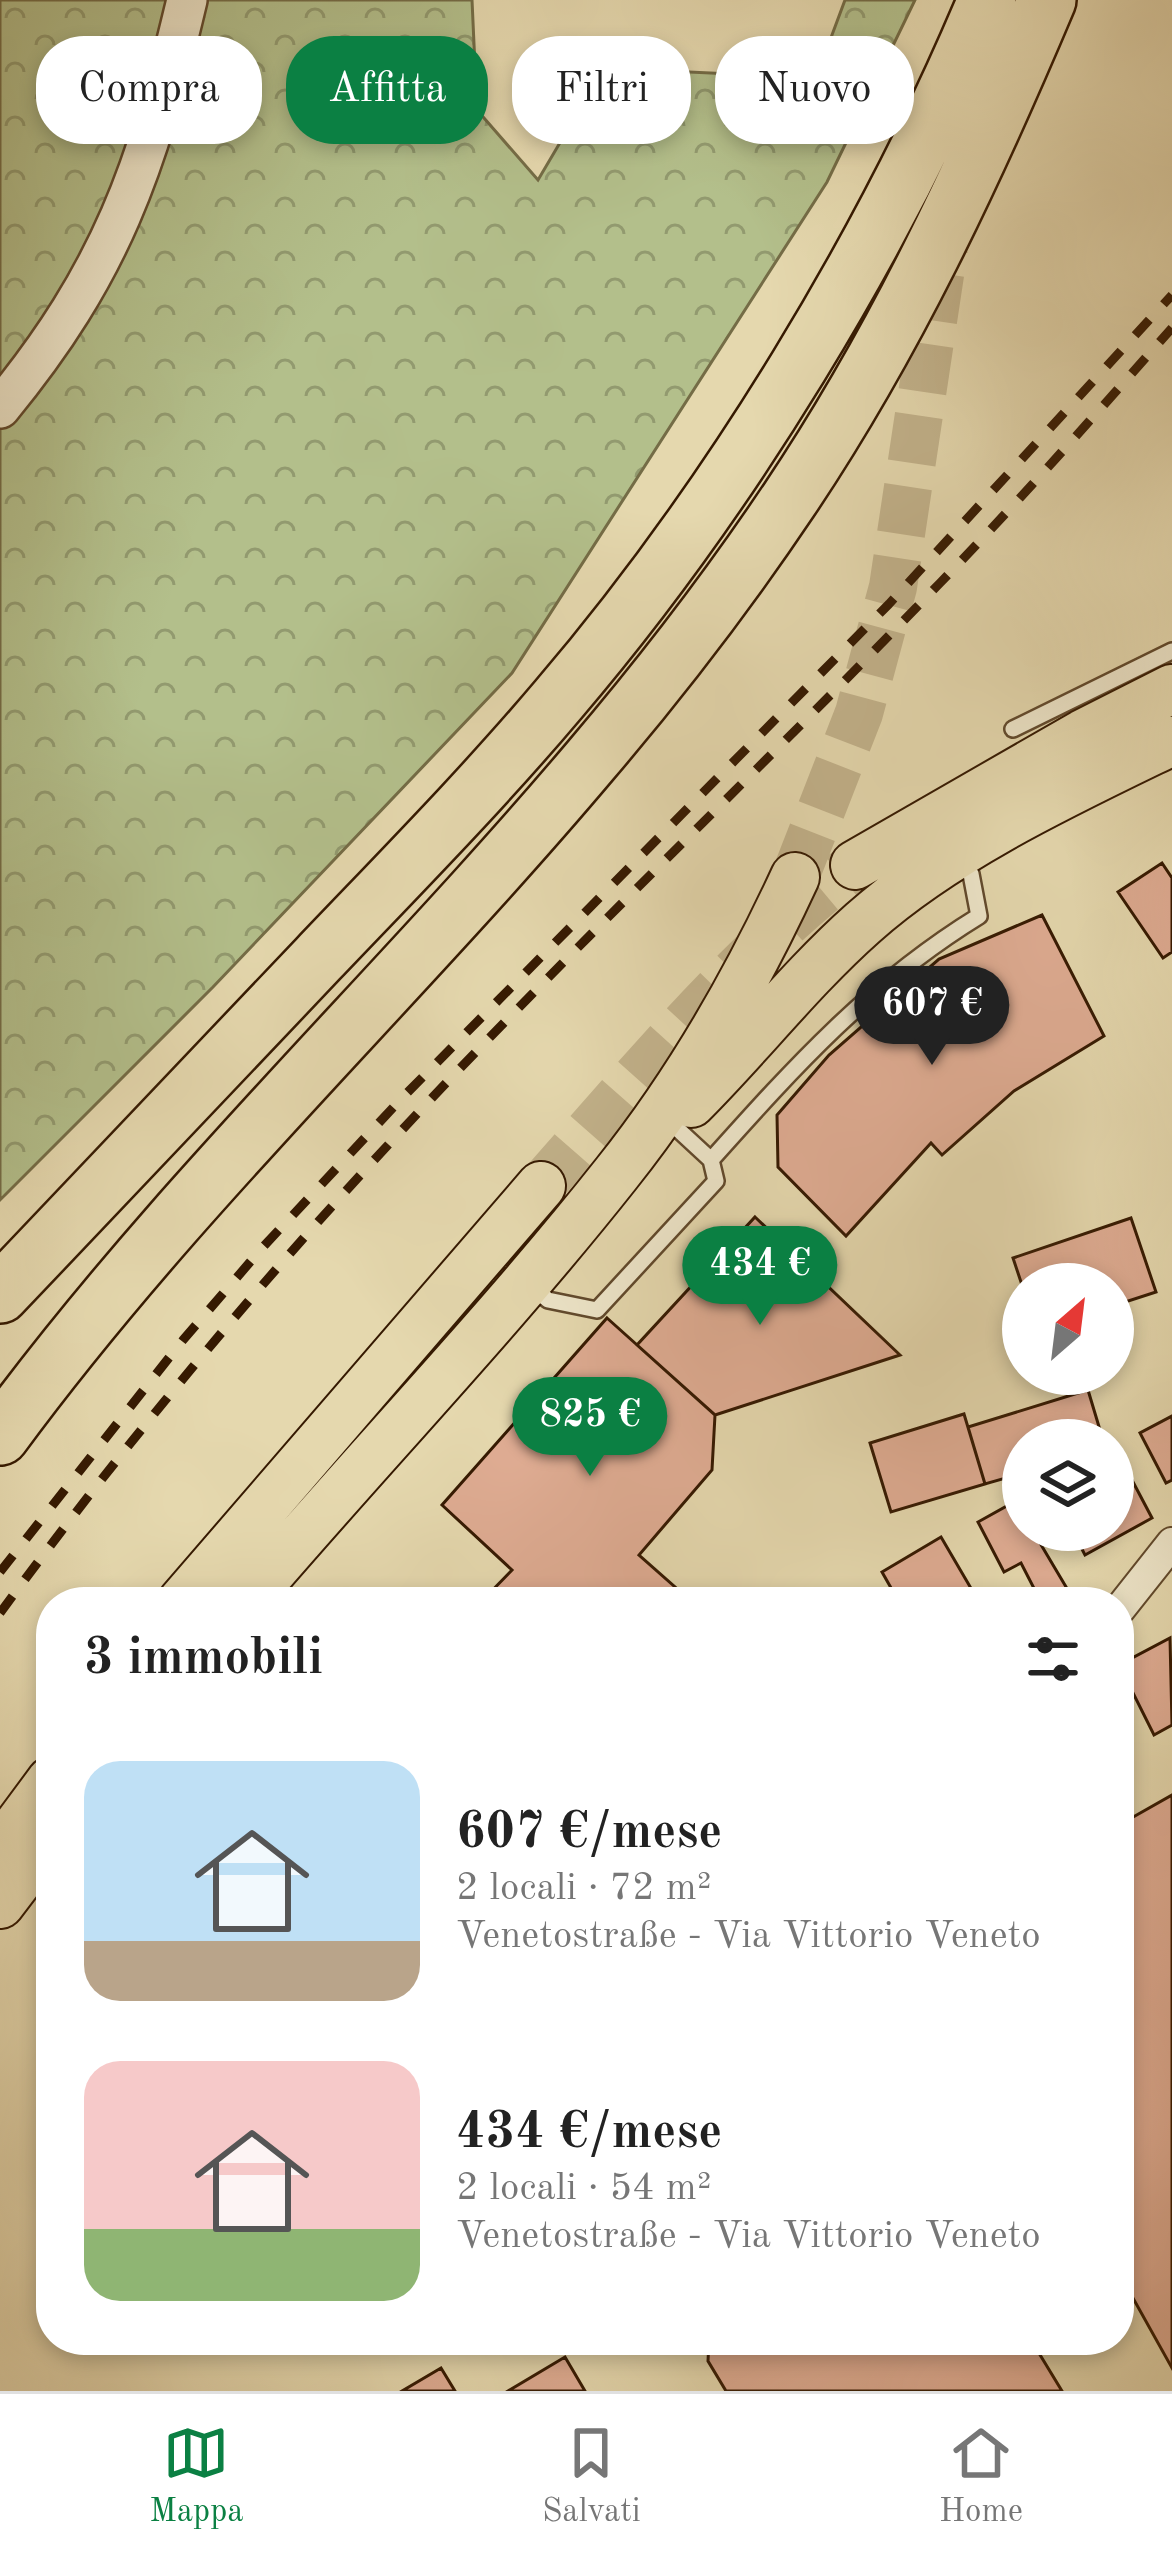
<!DOCTYPE html>
<html lang="it">
<head>
<meta charset="utf-8">
<style>
	body { margin:0; font-family:"Old Standard TT",serif; background:#f6f6f6; color:#222; height:100vh; display:flex; flex-direction:column; font-size:45px; white-space:nowrap }
	* { box-sizing:border-box; margin:0 }
	p { font-size:39px; color:#767676 }
	.icon { flex:none; width:66px; height:66px; fill:none; stroke:currentColor; stroke-width:2; stroke-linecap:round; stroke-linejoin:round }
	.map { position:relative; flex:1; overflow:hidden }
	.details { position:absolute; left:36px; top:1587px; width:1098px; height:768px; display:flex; flex-direction:column; background:#fff; border-radius:48px; box-shadow:0 6px 18px #0003 }
	.details>* { flex:none }
	.banner { position:absolute; left:36px; top:36px; width:1101px; height:108px; display:flex; gap:24px }
	.needle { width:78px; rotate:28deg }
	.buttons { position:absolute; left:1002px; top:1263px; display:grid; gap:24px }
	.buttons a { display:grid; place-items:center; width:132px; height:132px; border-radius:50%; background:#fff; box-shadow:0 6px 18px #0003; font-size:60px }
	.price { position:absolute; translate:-50% -102px; padding:0 27px; border-radius:42px; background:#0b8043; color:#fff; font-size:39px; line-height:78px; filter:drop-shadow(0 3px 6px #0008) }
	.price::after { content:''; position:absolute; left:50%; top:72px; width:36px; height:27px; margin-left:-18px; background:inherit; clip-path:polygon(0 0,100% 0,50% 100%) }
	.price.active { background:#222; color:#fff }
	ul { padding:0; list-style:none }
	li { display:flex; align-items:center; gap:36px; height:300px; padding:0 48px }
	li span { display:grid; place-items:center; flex:none; width:336px; height:240px; border-radius:36px; color:#555 }
	li>.icon { margin-inline-start:auto }
	span .icon { width:144px; height:144px; fill:#fffc; stroke-width:1 }
	li b { font-size:51px }
	h2 { display:flex; justify-content:space-between; align-items:center; height:144px; padding:0 48px; font-size:51px }
	.tag { padding:0 42px; border-radius:48px; background:#fff; box-shadow:0 6px 18px #0003; font-size:42px; line-height:108px }
	.tag.active { background:#0b8043; color:#fff }
	.tabs { display:flex; justify-content:space-around; align-items:center; height:168px; border-top:3px solid #e0e0e0; background:#fff; font-size:33px; color:#767676 }
	.tabs a { display:grid; justify-items:center; gap:6px }
	.tabs .active { color:#0b8043 }
	.map>svg:first-child { display:block }
	.forest { fill:url(#forest-crowns); stroke:#746c46; stroke-width:3 }
	.building { fill:#dfac93; stroke:#351901; stroke-width:3 }
	.lines { fill:none; stroke-linecap:round; stroke-linejoin:round }
	.primary-tunnel { stroke:#c2b28b; stroke-width:48; stroke-dasharray:48 24; stroke-linecap:butt }
	.service-casing { stroke:#61492c; stroke-width:20 }
	.minor-casing { stroke:#61492c; stroke-width:34 }
	.tertiary-casing { stroke:#61492c; stroke-width:44 }
	.primary-casing { stroke:#351901; stroke-width:52 }
	.motorway-casing { stroke:#351901; stroke-width:62 }
	.service { stroke:#eee6ca; stroke-width:15 }
	.minor { stroke:#eee6ca; stroke-width:30 }
	.tertiary { stroke:#eee6ca; stroke-width:39 }
	.primary { stroke:#e5d8ae; stroke-width:48 }
	.motorway { stroke:#e5d8ae; stroke-width:57 }
	.rail { stroke:#351901; stroke-width:9; stroke-dasharray:21 21; stroke-linecap:butt }
</style>
</head>
<body>
<div class="map">
<svg width="1172" height="2391" viewBox="0 0 1172 2391">
	<defs>
		<pattern id="forest-crowns" width="20" height="18" patternUnits="userSpaceOnUse" patternTransform="scale(3)"><rect width="20" height="18" fill="#b3bf8b"/><path d="M2 6a3 3 0 1 1 6 0M12 15a3 3 0 1 1 6 0" fill="none" stroke="#929a6f"/></pattern>
	</defs>
	<rect width="100%" height="100%" fill="#e5d8ae"/>
	<filter id="stains"><feTurbulence type="fractalNoise" baseFrequency=".00167" numOctaves="4"/><feColorMatrix values="0 0 0 0 .2 0 0 0 0 .09 0 0 0 0 .02 0 0 0 .5 -.17"/></filter>
	<radialGradient id="worn" r=".72"><stop offset=".6" stop-color="#630" stop-opacity="0"/><stop offset="1" stop-color="#630" stop-opacity=".3"/></radialGradient>
	<!-- forest -->
	<path class="forest" d="M 0,0 L 472,0 L 477,110 L 538,180 L 604,68 L 816,78 L 845,0 L 915,0 L 827,182 L 512,673 L 213,987 L 0,1200 Z"/>
	<!-- building -->
	<path class="building" d="M 1162,863 L 1172,878 L 1172,952 L 1163,958 L 1118,892 Z
		M 1042,915 L 1104,1036 L 1014,1091 L 942,1155 L 931,1143 L 846,1236 L 778,1167 L 777,1115 L 829,1055 L 939,959 Z
		M 755,1217 L 900,1355 L 715,1415 L 637,1345 Z
		M 1131,1218 L 1156,1292 L 1113,1306 L 1113,1284 L 1023,1284 L 1023,1288 L 1013,1258 Z
		M 607,1318 L 715,1415 L 712,1470 L 639,1555 L 692,1602 L 481,1602 L 512,1570 L 442,1505 Z
		M 1088,1390 L 1103,1440 L 1023,1440 L 1023,1473 L 985,1484 L 968,1427 Z
		M 964,1414 L 985,1484 L 891,1512 L 870,1443 Z
		M 1172,1416 L 1172,1480 L 1166,1483 L 1140,1433 Z
		M 1123,1463 L 1152,1518 L 1085,1555 L 1072,1530 L 1113,1530 L 1113,1468 Z
		M 1023,1497 L 1023,1530 L 1045,1530 L 1050,1539 L 1040,1543 L 1075,1602 L 1041,1602 L 1021,1563 L 1004,1572 L 978,1522 Z
		M 941,1537 L 979,1602 L 899,1602 L 882,1572 Z
		M 1170,1638 L 1172,1725 L 1154,1735 L 1119,1665 Z
		M 1172,1795 L 1172,2368 L 1119,2273 L 1119,1825 Z
		M 709,2340 L 1031,2340 L 1062,2391 L 726,2391 L 708,2361 Z
		M 565,2357 L 585,2391 L 508,2391 Z
		M 441,2368 L 455,2391 L 402,2391 Z"/>
	<g class="lines">
		<!-- primary-tunnel -->
		<path class="primary-tunnel" d="M 795,877 L 859,713 L 893,587 L 944,248
			M 541,1186 C 640,1074 736,957 855,865"/>
		<!-- service casing -->
		<g class="service-casing">
			<path id="service" d="M 1013,729 L 1172,651
				M 711,1160 C 795,1066 870,983 979,916 L 971,874 L 962,861
				M 532,1287 L 548,1300 L 597,1310 L 716,1181 L 711,1160 L 671,1123"/>
		</g>
		<!-- minor casing -->
		<g class="minor-casing">
			<path id="minor" d="M 1119,1610 L 1172,1543"/>
		</g>
		<!-- tertiary casing -->
		<g class="tertiary-casing">
			<path id="tertiary" d="M 0,408 C 112,272 147,168 187,0"/>
		</g>
		<!-- primary casing -->
		<g class="primary-casing">
			<path id="primary" d="M 855,865 L 1083,734 L 1172,689
				M 691,1103 C 750,1044 801,978 863,923 C 948,847 1069,791 1172,741
				M 182,1602 L 541,1186
				M 245,1602 C 367,1459 499,1322 616,1174 C 688,1084 747,981 795,877
				M 0,1850 L 51,1781
				M 0,1904 L 51,1837"/>
		</g>
		<!-- motorway casing -->
		<g class="motorway-casing">
			<path id="motorway" d="M 0,1294 C 106,1182 212,1070 318,959 C 399,874 482,790 558,700 C 730,499 885,244 987,0
				M 0,1436 C 178,1194 398,989 591,760 C 660,679 730,588 789,500 C 894,344 974,173 1047,0"/>
		</g>
		<!-- service -->
		<use href="#service" class="service"/>
		<!-- minor -->
		<use href="#minor" class="minor"/>
		<!-- tertiary -->
		<use href="#tertiary" class="tertiary"/>
		<!-- primary -->
		<use href="#primary" class="primary"/>
		<!-- motorway -->
		<use href="#motorway" class="motorway"/>
		<!-- rail -->
		<path class="rail" d="M 0,1572 L 183,1340 L 263,1247 L 402,1098 L 889,604 L 1172,295
			M 0,1613 C 133,1432 277,1262 431,1099 C 597,923 773,757 940,583 C 1020,500 1096,414 1172,328"/>
	</g>
	<rect width="100%" height="100%" filter="url(#stains)"/>
	<rect width="100%" height="100%" fill="url(#worn)"/>
</svg>
<div class="buttons">
<a><svg class="needle" viewBox="-14 -14 28 28"><path d="M0-13l5 13h-10z" fill="#e53935"/><path d="M0 13l5-13h-10z" fill="#767676"/></svg></a>
<a><svg class="icon" aria-label="layers" viewBox="0 0 24 24"><path d="M12 4l9 5-9 5-9-5zM3 14l9 5 9-5"/></svg></a>
</div>
<b class="price active" style="left:932px;top:1068px">607 €</b>
<b class="price" style="left:760px;top:1328px">434 €</b>
<b class="price" style="left:590px;top:1479px">825 €</b>
<div class="banner">
<a class="tag">Compra</a>
<a class="tag active">Affitta</a>
<a class="tag">Filtri</a>
<a class="tag">Nuovo</a>
</div>
<section class="details">
<h2>3 immobili<svg class="icon" aria-label="filters" viewBox="0 0 24 24"><path d="M4 7h16M4 17h16"/><circle cx="9" cy="7" r="2"/><circle cx="15" cy="17" r="2"/></svg></h2>
<ul>
<li><span style="background:linear-gradient(#bfe0f5 75%,#b9a48a 0)"><svg class="icon" aria-label="home" viewBox="0 0 24 24"><path d="M3 11l9-7 9 7M6 9v11h12V9"/></svg></span><div><b>607 €/mese</b><p>2 locali · 72 m²</p><p>Venetostraße - Via Vittorio Veneto</p></div></li>
<li><span style="background:linear-gradient(#f6c9c9 70%,#8fb573 0)"><svg class="icon" aria-label="home" viewBox="0 0 24 24"><path d="M3 11l9-7 9 7M6 9v11h12V9"/></svg></span><div><b>434 €/mese</b><p>2 locali · 54 m²</p><p>Venetostraße - Via Vittorio Veneto</p></div></li>
</ul>
</section>
</div>
<nav class="tabs">
<a class="active"><svg class="icon" aria-label="map" viewBox="0 0 24 24"><path d="M3 6l6-2 6 2 6-2v14l-6 2-6-2-6 2zM9 4v14M15 6v14"/></svg>Mappa</a>
<a><svg class="icon" aria-label="saved" viewBox="0 0 24 24"><path d="M7 4h10v16l-5-4-5 4z"/></svg>Salvati</a>
<a><svg class="icon" aria-label="home" viewBox="0 0 24 24"><path d="M3 11l9-7 9 7M6 9v11h12V9"/></svg>Home</a>
</nav>
</body>
</html>
